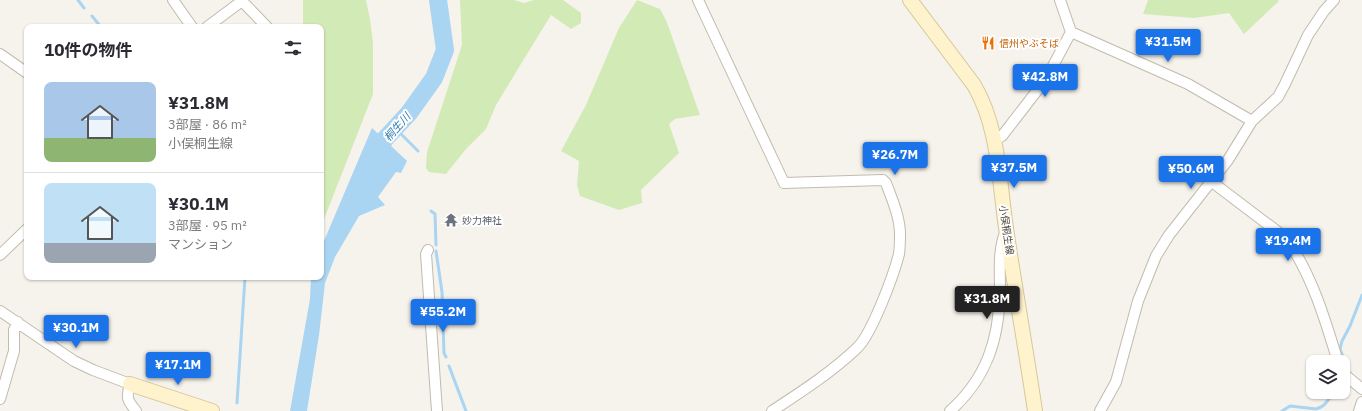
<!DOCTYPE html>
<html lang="ja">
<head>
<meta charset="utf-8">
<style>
	body { margin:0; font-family:"IBM Plex Sans","Noto Sans JP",sans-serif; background:#f7f7f7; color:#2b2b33; height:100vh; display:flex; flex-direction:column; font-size:15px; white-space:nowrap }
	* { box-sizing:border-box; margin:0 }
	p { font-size:13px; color:#7c7c81 }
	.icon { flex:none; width:22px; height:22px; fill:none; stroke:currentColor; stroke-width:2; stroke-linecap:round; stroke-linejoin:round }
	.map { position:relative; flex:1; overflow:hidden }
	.sheet { position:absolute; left:24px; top:24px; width:300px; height:256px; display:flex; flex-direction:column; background:#fff; border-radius:8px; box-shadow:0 1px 3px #0004 }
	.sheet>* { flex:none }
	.buttons { position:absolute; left:1306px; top:355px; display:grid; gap:8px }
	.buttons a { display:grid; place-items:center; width:44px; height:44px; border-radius:8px; background:#fff; box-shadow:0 1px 3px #0004; font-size:20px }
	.price { position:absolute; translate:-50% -34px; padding:0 9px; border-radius:4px; background:#1a73e8; color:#fff; font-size:13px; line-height:26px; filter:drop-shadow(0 1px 2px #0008) }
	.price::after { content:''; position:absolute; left:50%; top:24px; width:12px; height:9px; margin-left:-6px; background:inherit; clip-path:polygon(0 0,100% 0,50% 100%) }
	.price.on { background:#222; color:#fff }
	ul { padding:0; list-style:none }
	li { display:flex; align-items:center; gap:12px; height:100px; padding:0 20px }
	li+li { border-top:1px solid #e1e1e2 }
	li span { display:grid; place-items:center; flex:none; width:112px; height:80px; border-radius:8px; color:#555 }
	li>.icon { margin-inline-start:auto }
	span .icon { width:48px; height:48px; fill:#fffc; stroke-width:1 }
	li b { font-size:17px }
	h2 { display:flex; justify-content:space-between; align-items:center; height:48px; padding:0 20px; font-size:17px }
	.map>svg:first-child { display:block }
	.green { fill:#d2eab5 }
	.water { fill:#a9d4f2 }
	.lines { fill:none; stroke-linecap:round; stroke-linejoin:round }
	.stream { stroke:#a9d4f2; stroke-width:3 }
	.river { stroke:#a9d4f2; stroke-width:18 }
	.street-casing { stroke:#c2bbae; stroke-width:12 }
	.secondary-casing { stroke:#d6c79b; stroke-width:16 }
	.street { stroke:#fff; stroke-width:10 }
	.secondary { stroke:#fff3cd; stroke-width:14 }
	.labels { text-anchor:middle; stroke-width:4; stroke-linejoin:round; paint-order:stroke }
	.food-label { font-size:10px; fill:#c56008; stroke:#fff; text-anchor:start }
	.worship-label { font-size:10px; fill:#5b616d; stroke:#fff; text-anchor:start }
	.street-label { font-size:10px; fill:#4b4439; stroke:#fff }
	.water-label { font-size:11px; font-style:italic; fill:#2e7ab2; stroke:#fff }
</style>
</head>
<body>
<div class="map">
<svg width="1362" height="411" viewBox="0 0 1362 411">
	<rect width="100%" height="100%" fill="#f6f3ec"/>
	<!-- green -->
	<path class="green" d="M 303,0 L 366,0 L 370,19 L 373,43 L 373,94 L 321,227 L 321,27 L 303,27 Z
		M 460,0 L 514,0 L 524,3 L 534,0 L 563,0 L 581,13 L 581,23 L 571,29 L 551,15 L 496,105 L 486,129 L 466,149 L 446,174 L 429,172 L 426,168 L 427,152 L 462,45 Z
		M 637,0 L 660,9 L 666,20 L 700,115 L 675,119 L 669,124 L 679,153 L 641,190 L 642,203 L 619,210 L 580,196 L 577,185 L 579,161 L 561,151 L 586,105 L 619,28 Z
		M 1148,0 L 1278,0 L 1279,1 L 1244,34 L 1229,13 L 1194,18 L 1143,14 Z"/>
	<!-- water -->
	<path class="water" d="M 372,128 L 407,161 L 401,173 L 396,172 L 378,197 L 385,205 L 359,216 L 335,257 L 325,283 L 319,335 L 307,411 L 290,411 L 310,299 L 311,277 L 321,277 L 321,248 Z"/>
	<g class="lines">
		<!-- stream -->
		<path class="stream" d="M 78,0 L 84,8
			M 92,16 L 101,27
			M 395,128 L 418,151
			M 431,211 L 435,214 L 436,245
			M 436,251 L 442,292 L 444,353 L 446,357
			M 449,366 L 466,411
			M 1347,367 L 1340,349 L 1342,341 L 1350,326 L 1362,295
			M 1343,385 L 1345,384
			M 237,403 L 245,277
			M 1282,411 L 1290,406 L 1316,409 L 1321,407 L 1324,405 L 1335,392"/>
		<!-- river -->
		<path class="river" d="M 374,162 L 384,140 L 409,113 L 434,78 L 445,50 L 438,0"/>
		<!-- street casing -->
		<g class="street-casing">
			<path id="street" d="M 173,0 L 192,27
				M 698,0 L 784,183 L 883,180 L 886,183 C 892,199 899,215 900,232 C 900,239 900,247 899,254 C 894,274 872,334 857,348 C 832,372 801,392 772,411
				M 1060,0 L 1071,32 L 1188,84 L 1252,121
				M 207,27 L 242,1 L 267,27
				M 0,54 L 27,73
				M 994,140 L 1002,136 L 1046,79 L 1071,32
				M 1212,182 L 1286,238 C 1312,275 1325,319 1338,362
				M 428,250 L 426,254 L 437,411
				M 0,255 L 27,229
				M 0,311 L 74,361 L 93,370 L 130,384 C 126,398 127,400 136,411
				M 1343,373 L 1362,389
				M 0,399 L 14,351 L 14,330 L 18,322
				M 950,411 C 987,378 999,339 1000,291 C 1000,271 998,251 1005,233
				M 1100,411 L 1116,382 L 1138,301 L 1156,256 L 1169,235 L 1228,160 L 1252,121 L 1278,97 L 1285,84 L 1308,35 L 1324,11 L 1334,0
				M 1359,411 L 1362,402"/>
		</g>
		<!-- secondary casing -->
		<g class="secondary-casing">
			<path id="secondary" d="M 910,0 L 974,85 C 999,127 999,181 1006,228 C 1015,289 1026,350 1035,411
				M 130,384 L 212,411"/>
		</g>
		<!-- street -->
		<use href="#street" class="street"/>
		<!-- secondary -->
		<use href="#secondary" class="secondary"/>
	</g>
	<!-- icons -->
	<defs>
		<g id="restaurant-bare" transform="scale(1.08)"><path d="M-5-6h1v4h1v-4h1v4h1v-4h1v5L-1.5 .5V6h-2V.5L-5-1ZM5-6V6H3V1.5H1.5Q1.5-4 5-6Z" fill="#e8710a" stroke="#fff" stroke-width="2.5" paint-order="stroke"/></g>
		<g id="temple-bare" transform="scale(1.08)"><path d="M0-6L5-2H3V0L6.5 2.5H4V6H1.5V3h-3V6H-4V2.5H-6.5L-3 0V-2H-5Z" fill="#6b7280" stroke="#fff" stroke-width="2.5" paint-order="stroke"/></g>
	</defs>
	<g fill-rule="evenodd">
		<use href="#restaurant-bare" x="988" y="43"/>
		<use href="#temple-bare" x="451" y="220"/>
	</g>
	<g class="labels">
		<!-- food labels -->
		<g class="food-label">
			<text x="999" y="47">信州やぶそば</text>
		</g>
		<!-- worship labels -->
		<g class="worship-label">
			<text x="462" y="224">妙力神社</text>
		</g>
		<!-- street labels -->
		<g class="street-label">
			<text transform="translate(1007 230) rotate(82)" y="4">小俣桐生線</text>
		</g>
		<!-- water labels -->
		<g class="water-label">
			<text transform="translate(397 127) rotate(-48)" y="4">桐生川</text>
		</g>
	</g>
</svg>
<div class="buttons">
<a><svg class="icon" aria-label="layers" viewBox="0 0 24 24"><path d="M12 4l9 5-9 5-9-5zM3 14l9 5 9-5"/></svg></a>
</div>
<b class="price" style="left:1168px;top:63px">¥31.5M</b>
<b class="price" style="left:1045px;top:98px">¥42.8M</b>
<b class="price" style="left:895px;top:176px">¥26.7M</b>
<b class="price" style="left:1014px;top:189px">¥37.5M</b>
<b class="price" style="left:1191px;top:190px">¥50.6M</b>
<b class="price" style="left:1288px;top:262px">¥19.4M</b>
<b class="price on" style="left:987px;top:320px">¥31.8M</b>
<b class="price" style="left:443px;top:333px">¥55.2M</b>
<b class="price" style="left:76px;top:349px">¥30.1M</b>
<b class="price" style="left:178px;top:386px">¥17.1M</b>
<section class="sheet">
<h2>10件の物件<svg class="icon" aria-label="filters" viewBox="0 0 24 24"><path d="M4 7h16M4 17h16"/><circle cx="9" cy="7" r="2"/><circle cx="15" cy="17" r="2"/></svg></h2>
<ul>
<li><span style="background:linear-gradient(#a9c7e8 70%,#8fb573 0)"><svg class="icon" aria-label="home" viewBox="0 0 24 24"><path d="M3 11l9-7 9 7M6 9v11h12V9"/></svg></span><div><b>¥31.8M</b><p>3部屋 · 86 m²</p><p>小俣桐生線</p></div></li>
<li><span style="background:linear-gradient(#bfe0f5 75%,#9aa5b1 0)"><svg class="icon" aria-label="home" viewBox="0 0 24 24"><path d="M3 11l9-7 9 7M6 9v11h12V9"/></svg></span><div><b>¥30.1M</b><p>3部屋 · 95 m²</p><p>マンション</p></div></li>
</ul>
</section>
</div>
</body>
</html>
